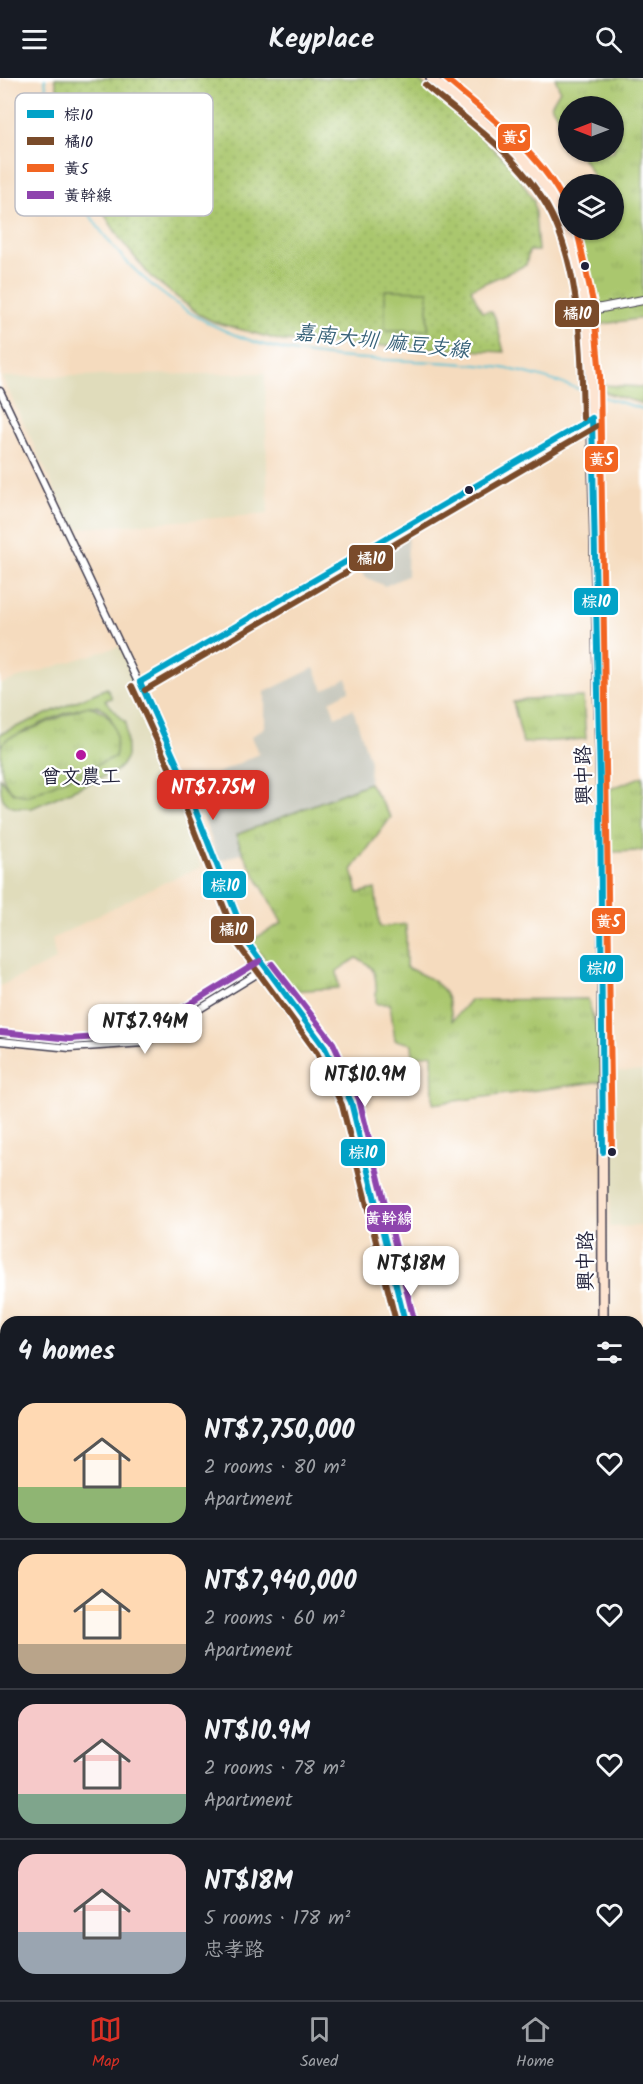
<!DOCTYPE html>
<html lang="en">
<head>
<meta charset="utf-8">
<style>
	body { margin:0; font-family:Kalam,"LXGW WenKai TC",sans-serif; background:#20242c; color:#f1f3f6; height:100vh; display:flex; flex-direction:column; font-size:22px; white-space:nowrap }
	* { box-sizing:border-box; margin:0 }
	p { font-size:20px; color:#9ea1a6 }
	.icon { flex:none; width:33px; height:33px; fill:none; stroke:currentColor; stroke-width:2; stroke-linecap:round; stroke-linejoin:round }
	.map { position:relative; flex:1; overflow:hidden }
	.sheet { position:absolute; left:0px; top:1238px; width:644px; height:686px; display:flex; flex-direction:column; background:#171b24; border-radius:18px 18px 0 0; box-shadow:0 2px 4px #0004 }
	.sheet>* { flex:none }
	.needle { width:39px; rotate:270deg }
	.fabs { position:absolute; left:558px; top:18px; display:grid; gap:12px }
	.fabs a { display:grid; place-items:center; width:66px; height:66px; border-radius:50%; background:#171b24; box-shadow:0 2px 4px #0004; font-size:30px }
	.price { position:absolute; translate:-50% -51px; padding:0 14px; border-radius:12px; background:#fff; color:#222; font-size:20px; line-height:39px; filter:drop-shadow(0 2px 3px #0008) }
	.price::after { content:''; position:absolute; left:50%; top:36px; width:18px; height:14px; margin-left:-9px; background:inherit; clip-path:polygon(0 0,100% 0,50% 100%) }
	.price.current { background:#d93025; color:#fff }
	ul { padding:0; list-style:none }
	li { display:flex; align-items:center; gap:18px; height:150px; padding:0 18px }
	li+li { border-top:2px solid #363941 }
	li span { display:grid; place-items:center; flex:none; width:168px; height:120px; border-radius:18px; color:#555 }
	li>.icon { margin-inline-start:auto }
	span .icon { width:72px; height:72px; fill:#fffc; stroke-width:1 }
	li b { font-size:26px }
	h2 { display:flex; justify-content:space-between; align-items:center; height:72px; padding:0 18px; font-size:26px }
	header { display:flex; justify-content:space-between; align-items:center; height:78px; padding:0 18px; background:#171b24; font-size:27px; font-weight:600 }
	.dock { display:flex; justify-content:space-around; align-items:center; height:84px; border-top:2px solid #363941; background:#171b24; font-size:16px; color:#9ea1a6 }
	.dock a { display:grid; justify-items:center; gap:3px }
	.dock .current { color:#d93025 }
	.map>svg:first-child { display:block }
	.built { fill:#e0dcbb }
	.industrial { fill:#c4c5b9 }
	.grass { fill:url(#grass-tufts); stroke:#667454; stroke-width:1.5 }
	.park { fill:url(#park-dots); stroke:#667454; stroke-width:1.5 }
	.pitch { fill:#aac76e; stroke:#667454; stroke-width:1.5 }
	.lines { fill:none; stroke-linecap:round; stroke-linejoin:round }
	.stream { stroke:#57c0d3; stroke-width:2 }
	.minor-casing { stroke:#423e4f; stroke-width:9 }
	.tertiary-casing { stroke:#423e4f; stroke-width:10 }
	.secondary-casing { stroke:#423e4f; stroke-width:12 }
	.primary-casing { stroke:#423e4f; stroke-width:12 }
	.minor { stroke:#fff; stroke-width:6 }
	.tertiary { stroke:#fff; stroke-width:8 }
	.secondary { stroke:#fde4d1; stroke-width:9 }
	.primary { stroke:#fbbb8d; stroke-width:9 }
	.bus-1-casing { stroke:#fff; stroke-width:10 }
	.bus-2-casing { stroke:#fff; stroke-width:10 }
	.bus-3-casing { stroke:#fff; stroke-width:10 }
	.bus-4-casing { stroke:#fff; stroke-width:10 }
	.bus-1 { stroke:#02a2c7; stroke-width:6 }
	.bus-2 { stroke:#7a4b2a; stroke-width:6 }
	.bus-3 { stroke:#f26522; stroke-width:6 }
	.bus-4 { stroke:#8e44ad; stroke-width:6 }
	.bus-dot { fill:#22223b; stroke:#fff; stroke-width:2 }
	.poi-dot { fill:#b5179e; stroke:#fff; stroke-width:2 }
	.labels { text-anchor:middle; stroke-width:4.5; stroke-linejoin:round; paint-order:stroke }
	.street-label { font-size:20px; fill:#22223b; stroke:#fff }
	.poi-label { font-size:20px; fill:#22223b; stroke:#fff }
	.water-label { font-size:21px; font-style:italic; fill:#376178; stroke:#fff }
	.key { fill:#fff; stroke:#bdbdc4; stroke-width:1.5 }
	.key-label { font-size:16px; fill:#22223b }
	.line-badge { stroke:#fff; stroke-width:2 }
	.badge-label { font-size:16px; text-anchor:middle; font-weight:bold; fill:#fff }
</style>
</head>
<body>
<header><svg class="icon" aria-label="menu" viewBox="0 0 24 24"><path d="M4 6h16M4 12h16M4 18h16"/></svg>Keyplace<svg class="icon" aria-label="search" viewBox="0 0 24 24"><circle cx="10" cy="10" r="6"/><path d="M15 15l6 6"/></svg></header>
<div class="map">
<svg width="643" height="1922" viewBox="0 0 643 1922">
	<defs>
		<pattern id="grass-tufts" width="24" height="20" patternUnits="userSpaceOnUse" patternTransform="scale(1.5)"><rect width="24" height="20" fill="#aac76e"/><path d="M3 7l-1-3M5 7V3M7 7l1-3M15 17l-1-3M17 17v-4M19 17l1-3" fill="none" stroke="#92ab60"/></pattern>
		<pattern id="park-dots" width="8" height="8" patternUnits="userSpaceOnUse" patternTransform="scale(1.5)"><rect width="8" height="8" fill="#aac76e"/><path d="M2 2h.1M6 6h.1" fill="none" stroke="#92ab60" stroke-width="1.8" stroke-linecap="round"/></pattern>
	</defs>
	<rect width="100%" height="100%" fill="#fff"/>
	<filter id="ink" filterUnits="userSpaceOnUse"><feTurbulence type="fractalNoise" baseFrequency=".0167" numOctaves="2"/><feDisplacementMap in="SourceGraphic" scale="12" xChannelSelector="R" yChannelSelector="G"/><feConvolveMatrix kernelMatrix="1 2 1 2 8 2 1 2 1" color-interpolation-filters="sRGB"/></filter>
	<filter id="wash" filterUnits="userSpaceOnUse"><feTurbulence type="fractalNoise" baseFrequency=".008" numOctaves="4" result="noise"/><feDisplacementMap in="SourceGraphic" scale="24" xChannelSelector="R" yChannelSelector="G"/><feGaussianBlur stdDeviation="1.35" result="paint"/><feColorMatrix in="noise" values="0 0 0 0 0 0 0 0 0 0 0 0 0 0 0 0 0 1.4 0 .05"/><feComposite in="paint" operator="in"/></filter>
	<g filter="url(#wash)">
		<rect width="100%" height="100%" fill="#f5dbbe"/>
		<!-- built -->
		<path class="built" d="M 265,295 L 268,436 L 73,451 L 2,299 Z
			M 120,568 L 190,749 L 201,789 L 154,809 L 52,861 L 56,882 L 0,908 L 0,606 Z
			M 643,993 L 643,1148 L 610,1149 L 613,994 Z
			M 6,1882 L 6,1917 L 55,1917 L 50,1922 L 26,1920 L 0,1922 L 0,1884 Z"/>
		<!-- industrial -->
		<path class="industrial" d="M 408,446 L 407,498 L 385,508 L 363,498 L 363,482 L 367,472 Z
			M 314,590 L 324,612 L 347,600 L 349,613 L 330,623 L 335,639 L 353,631 L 370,683 L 369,705 L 237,757 L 242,775 L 219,783 L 192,707 L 259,676 L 251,659 L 265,649 L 265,614 Z"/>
		<!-- grass -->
		<path class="grass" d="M 555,0 L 643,0 L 643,240 L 578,250 L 570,181 L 558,144 L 568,141 L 568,152 L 614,152 L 614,106 L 598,106 L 579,74 L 614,74 L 614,28 L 568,28 L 568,57 L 551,27 L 560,12 Z
			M 604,307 L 643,309 L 643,326 L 607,315 L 602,312 L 600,309 Z
			M 583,619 L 586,661 L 523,665 L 513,624 L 526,621 Z
			M 87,628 C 113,632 121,654 115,679 L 28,718 C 0,717 0,690 1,667 L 7,661 Z
			M 643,698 L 643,773 L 609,774 L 610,711 Z
			M 369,705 L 391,739 L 352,792 L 358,815 L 375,811 L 380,849 L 406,846 L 406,889 C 436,904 449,905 452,943 L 470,922 L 588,921 L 610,1002 L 433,1026 L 432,976 L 413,979 L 412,966 L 395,962 L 390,926 L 376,926 C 376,903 380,889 356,880 L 337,893 L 339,910 L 289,913 C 277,895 263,880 250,863 L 282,845 L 243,775 L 236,757 Z"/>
		<!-- park -->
		<path class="park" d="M 55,0 L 416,0 L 511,87 L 534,123 L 538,173 L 529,173 L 526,187 L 471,211 L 482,234 L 491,233 L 495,239 L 504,274 L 282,263 L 214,244 L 200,237 L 150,198 L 120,161 L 89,112 L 72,77 Z"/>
		<!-- pitch -->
		<path class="pitch" d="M 385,212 L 428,213 L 428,252 L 385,252 Z
			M 107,610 L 112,620 L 105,622 L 126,645 L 127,678 L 122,687 L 116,693 L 32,730 C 6,732 0,726 0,700 L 13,715 L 28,718 L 115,679 C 120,660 113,621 85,629 C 59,635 32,651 7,661 L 0,668 L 0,656 Z"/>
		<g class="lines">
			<!-- stream -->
			<path class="stream" d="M 45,0 C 47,18 48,37 53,54 C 83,165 178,253 291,273 C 358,285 428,280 495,289 C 526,293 558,304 588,314
				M 596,317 L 643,331
				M 0,1790 L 6,1788"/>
		</g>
	</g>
	<g filter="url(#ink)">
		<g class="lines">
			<!-- minor casing -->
			<g class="minor-casing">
				<path id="minor" d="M 0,313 L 181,695 L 247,864 L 325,970 L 351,1024 L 405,1244
					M 0,963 L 70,970 L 144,965 L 265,891
					M 638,1364 L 643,1364
					M 638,1590 L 643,1590
					M 638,1821 L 643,1820
					M 411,1917 L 411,1922
					M 195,1922 L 198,1917"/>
			</g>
			<!-- tertiary casing -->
			<g class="tertiary-casing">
				<path id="tertiary" d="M 586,233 L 643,222"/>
			</g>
			<!-- secondary casing -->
			<g class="secondary-casing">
				<path id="secondary" d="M 431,0 C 465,30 524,75 547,111 C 582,165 587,236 591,298 L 602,756 L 603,1244
					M 600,1922 L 600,1917"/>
			</g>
			<!-- primary casing -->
			<g class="primary-casing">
				<path id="primary" d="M 0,1828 L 6,1828
					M 353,1917 L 364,1922"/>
			</g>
			<!-- minor -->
			<use href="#minor" class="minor"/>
			<!-- tertiary -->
			<use href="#tertiary" class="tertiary"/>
			<!-- secondary -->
			<use href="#secondary" class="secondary"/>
			<!-- primary -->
			<use href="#primary" class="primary"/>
			<!-- bus-1 casing -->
			<g class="bus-1-casing">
				<path id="bus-1" d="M 592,340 L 600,707 L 603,1074
					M 140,604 L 181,695 L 247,864 L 325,970 L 351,1024 L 405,1244
					M 140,604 L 592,340"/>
			</g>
			<!-- bus-2 casing -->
			<g class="bus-2-casing">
				<path id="bus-2" d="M 425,7 C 464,40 509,71 538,114 C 581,174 581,269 583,340
					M 132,608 L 173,698 L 239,868 L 317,975 L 342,1027 L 396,1244
					M 145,612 L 597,348"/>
			</g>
			<!-- bus-3 casing -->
			<g class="bus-3-casing">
				<path id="bus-3" d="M 445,0 C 489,39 544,76 568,132
					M 577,152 L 593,224 L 600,298 L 612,1074"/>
			</g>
			<!-- bus-4 casing -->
			<g class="bus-4-casing">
				<path id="bus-4" d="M 272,886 L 333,965 L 359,1021 L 414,1242
					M 1,954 L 70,961 L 141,956 L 260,883"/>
			</g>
			<!-- bus-1 -->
			<use href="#bus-1" class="bus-1"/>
			<!-- bus-2 -->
			<use href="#bus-2" class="bus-2"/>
			<!-- bus-3 -->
			<use href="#bus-3" class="bus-3"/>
			<!-- bus-4 -->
			<use href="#bus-4" class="bus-4"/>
		</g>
	</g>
	<!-- markers -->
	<g class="bus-dot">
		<circle cx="585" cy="188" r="5"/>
		<circle cx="469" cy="412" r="5"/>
		<circle cx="612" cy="1074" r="5"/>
	</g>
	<circle class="poi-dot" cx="81" cy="677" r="6"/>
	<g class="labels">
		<!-- street labels -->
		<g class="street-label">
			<text transform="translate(583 697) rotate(-91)" y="7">興中路</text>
			<text transform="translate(585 1183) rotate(-90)" y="7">興中路</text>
		</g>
		<!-- poi labels -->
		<g class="poi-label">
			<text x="81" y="705">曾文農工</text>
		</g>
		<!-- water labels -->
		<g class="water-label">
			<text transform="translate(382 263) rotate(6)" y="7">嘉南大圳 麻豆支線</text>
		</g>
	</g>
	<!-- legend -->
	<rect x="15" y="15" width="198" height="123" rx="9" class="key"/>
	<rect x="27" y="32" width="27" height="8" fill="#02a2c7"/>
	<rect x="27" y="59" width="27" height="8" fill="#7a4b2a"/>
	<rect x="27" y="86" width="27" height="8" fill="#f26522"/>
	<rect x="27" y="113" width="27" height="8" fill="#8e44ad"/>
	<g class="key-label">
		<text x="64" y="42">棕10</text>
		<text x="64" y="69">橘10</text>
		<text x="64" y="96">黃5</text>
		<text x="64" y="123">黃幹線</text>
	</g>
	<g class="line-badge">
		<rect x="497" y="45" width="34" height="29" rx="6" fill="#f26522"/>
		<rect x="554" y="221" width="46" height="29" rx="6" fill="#7a4b2a"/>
		<rect x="584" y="367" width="35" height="28" rx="6" fill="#f26522"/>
		<rect x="348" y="466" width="46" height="28" rx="6" fill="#7a4b2a"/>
		<rect x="573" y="509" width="46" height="29" rx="6" fill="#02a2c7"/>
		<rect x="202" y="792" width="45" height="29" rx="6" fill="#02a2c7"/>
		<rect x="591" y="829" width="35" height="28" rx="6" fill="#f26522"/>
		<rect x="210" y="837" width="45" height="29" rx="6" fill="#7a4b2a"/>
		<rect x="579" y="876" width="45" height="29" rx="6" fill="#02a2c7"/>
		<rect x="340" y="1060" width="46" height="29" rx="6" fill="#02a2c7"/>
		<rect x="366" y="1126" width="46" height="29" rx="6" fill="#8e44ad"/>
	</g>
	<g class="badge-label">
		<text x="514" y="65">黃5</text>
		<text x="577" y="241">橘10</text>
		<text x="601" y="387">黃5</text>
		<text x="371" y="486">橘10</text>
		<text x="596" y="529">棕10</text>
		<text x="225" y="813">棕10</text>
		<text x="608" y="849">黃5</text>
		<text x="233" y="857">橘10</text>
		<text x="601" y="896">棕10</text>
		<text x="363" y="1080">棕10</text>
		<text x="389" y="1146">黃幹線</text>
	</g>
</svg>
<div class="fabs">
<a><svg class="needle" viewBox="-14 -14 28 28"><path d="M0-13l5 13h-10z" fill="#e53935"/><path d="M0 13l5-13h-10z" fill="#9ea1a6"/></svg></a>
<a><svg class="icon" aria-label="layers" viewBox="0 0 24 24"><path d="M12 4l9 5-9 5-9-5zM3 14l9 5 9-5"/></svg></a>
</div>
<b class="price current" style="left:213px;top:743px">NT$7.75M</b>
<b class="price" style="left:145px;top:977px">NT$7.94M</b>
<b class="price" style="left:365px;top:1030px">NT$10.9M</b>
<b class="price" style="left:411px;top:1219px">NT$18M</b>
<section class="sheet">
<h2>4 homes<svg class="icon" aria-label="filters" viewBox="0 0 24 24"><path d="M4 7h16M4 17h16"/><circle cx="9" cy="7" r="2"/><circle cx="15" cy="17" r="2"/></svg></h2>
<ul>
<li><span style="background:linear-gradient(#ffd9b3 70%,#8fb573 0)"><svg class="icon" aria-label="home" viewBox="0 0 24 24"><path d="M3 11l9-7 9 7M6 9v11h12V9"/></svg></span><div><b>NT$7,750,000</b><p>2 rooms · 80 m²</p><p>Apartment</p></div><svg class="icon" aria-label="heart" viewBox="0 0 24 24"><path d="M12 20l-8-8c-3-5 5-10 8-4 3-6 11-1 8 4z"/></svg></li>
<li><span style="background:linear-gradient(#ffd9b3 75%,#b9a48a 0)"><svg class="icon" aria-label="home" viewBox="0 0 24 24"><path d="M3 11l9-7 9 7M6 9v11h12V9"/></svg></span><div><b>NT$7,940,000</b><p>2 rooms · 60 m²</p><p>Apartment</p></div><svg class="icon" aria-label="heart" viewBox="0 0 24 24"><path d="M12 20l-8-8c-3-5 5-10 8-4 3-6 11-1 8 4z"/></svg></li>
<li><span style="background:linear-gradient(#f6c9c9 75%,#7fa58c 0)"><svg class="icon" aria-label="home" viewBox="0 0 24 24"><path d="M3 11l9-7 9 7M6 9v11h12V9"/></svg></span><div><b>NT$10.9M</b><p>2 rooms · 78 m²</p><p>Apartment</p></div><svg class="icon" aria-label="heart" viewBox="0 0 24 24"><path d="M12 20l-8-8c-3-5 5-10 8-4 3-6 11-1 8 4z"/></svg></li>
<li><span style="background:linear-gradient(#f6c9c9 65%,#9aa5b1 0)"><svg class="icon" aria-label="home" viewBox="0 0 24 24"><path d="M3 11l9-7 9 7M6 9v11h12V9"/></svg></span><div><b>NT$18M</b><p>5 rooms · 178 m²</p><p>忠孝路</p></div><svg class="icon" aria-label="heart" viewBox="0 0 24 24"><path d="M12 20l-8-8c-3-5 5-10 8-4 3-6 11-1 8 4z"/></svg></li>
</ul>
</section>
</div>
<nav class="dock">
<a class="current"><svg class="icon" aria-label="map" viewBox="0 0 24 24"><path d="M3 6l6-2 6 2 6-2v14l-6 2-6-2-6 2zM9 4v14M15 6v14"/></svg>Map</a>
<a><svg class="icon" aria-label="saved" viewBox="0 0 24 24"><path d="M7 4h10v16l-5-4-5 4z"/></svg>Saved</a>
<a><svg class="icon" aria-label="home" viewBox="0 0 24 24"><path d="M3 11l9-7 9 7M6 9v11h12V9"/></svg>Home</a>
</nav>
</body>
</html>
